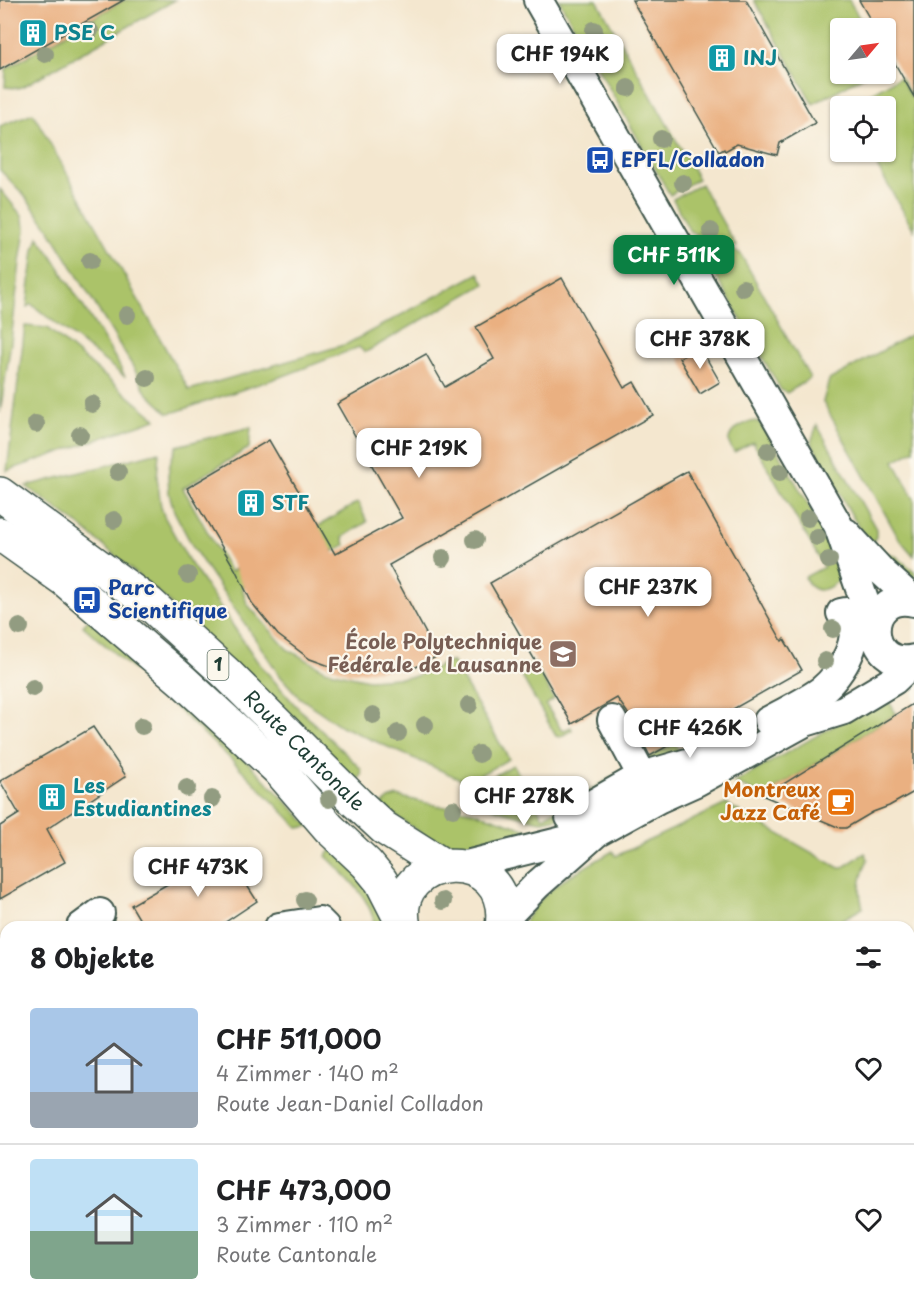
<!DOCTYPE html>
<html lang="de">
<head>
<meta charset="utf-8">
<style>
	body { margin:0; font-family:"Playpen Sans",sans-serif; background:#f2f2f2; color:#202124; height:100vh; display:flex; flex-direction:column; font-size:22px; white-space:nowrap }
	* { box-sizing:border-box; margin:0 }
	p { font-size:20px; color:#757577 }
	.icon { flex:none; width:33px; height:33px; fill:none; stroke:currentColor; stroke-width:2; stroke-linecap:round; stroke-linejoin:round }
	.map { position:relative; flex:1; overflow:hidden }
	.sheet { position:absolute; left:0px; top:921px; width:915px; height:386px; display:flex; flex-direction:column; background:#fff; border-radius:18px 18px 0 0; box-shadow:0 2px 4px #0004 }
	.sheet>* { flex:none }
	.needle { width:39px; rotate:61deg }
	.controls { position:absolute; left:830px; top:18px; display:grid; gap:12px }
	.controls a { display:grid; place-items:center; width:66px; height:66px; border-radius:6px; background:#fff; box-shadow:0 2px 4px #0004; font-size:30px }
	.price { position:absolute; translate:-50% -51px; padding:0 14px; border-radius:12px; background:#fff; color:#222; font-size:20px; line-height:39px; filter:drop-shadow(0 2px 3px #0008) }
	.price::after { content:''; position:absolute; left:50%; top:36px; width:18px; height:14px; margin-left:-9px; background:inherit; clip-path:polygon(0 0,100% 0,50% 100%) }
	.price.on { background:#0b8043; color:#fff }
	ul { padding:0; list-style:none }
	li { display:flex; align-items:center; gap:18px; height:150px; padding:0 30px }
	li+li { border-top:2px solid #e0e0e0 }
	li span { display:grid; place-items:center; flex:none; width:168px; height:120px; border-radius:6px; color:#555 }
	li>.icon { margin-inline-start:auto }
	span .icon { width:72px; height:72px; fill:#fffc; stroke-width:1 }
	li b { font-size:26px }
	h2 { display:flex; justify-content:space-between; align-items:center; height:72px; padding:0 30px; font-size:26px }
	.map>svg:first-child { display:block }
	.green { fill:#abc369; stroke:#65804e; stroke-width:1.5 }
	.building { fill:#eab081 }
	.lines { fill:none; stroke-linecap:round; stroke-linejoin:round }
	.minor-casing { stroke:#3f564b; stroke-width:32 }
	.major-casing { stroke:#3f564b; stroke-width:36 }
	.minor { stroke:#fff; stroke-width:28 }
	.major { stroke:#fff; stroke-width:33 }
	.tree { fill:#929c81 }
	.labels { text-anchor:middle; stroke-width:4.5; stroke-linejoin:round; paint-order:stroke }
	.shield { fill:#fbf7ec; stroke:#61756b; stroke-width:1.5 }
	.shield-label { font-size:18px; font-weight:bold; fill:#1f3d34 }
	.culture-label { font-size:20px; font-weight:bold; fill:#0d838f; stroke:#fbf7ec; text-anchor:start }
	.transit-label { font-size:20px; font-weight:bold; fill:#164399; stroke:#fbf7ec; text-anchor:start }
	.education-label { font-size:20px; font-weight:bold; fill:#785e54; stroke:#fbf7ec; text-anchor:end }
	.street-label { font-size:20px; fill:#1f3d34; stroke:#fbf7ec }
	.food-label { font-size:20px; font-weight:bold; fill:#c56008; stroke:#fbf7ec; text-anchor:end }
</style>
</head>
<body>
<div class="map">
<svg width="914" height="1306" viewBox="0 0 914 1306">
	<rect width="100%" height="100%" fill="#fbf7ec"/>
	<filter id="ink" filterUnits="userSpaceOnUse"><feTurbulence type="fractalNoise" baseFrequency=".0167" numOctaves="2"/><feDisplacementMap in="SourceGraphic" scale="12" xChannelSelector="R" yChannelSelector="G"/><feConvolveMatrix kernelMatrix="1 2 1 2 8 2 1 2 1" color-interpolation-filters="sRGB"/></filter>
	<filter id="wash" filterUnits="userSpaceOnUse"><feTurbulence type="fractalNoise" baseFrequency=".008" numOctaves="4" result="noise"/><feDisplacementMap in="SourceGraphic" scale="24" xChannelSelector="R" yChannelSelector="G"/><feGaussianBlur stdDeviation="1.35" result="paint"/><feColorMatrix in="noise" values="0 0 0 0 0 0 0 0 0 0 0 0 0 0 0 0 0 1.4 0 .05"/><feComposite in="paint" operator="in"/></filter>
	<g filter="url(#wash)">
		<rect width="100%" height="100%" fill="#f4e7cf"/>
		<!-- green -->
		<path class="green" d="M 124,0 L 175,0 L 24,86 L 18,88 L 5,87 L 6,69 Z
			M 559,0 L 597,0 L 698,179 L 670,195 Z
			M 754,0 L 849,0 L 865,28 L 840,28 L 840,74 L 867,74 L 813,104 Z
			M 900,77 L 914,101 L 914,230 L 869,152 L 885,152 L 885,106 L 848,106 Z
			M 33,113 L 189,390 L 347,344 L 479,273 L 485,284 L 366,352 L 364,352 L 359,347 L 286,375 L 175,412 L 168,413 L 146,392 L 135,370 L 49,229 L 24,195 L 0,170 L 0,126 Z
			M 701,184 L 736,246 L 736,247 L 690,232 L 673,199 Z
			M 0,189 L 22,216 L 25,230 L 20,262 L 11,342 L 0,413 Z
			M 38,237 L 52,256 L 117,361 L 125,377 L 31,304 L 27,307 L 34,250 Z
			M 694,237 L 740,253 L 810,378 L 787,393 L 781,390 Z
			M 25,326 L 47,328 L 156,419 L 7,471 Z
			M 914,333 L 914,450 L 894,461 L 914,499 L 914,556 L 907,548 L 898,537 L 823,402 L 829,380 Z
			M 756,421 L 760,423 L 767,433 L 842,563 L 843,576 C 831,589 813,599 805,577 L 824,567 L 753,442 L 734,452 C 733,451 729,444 729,443 C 727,430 746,422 756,421 Z
			M 817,425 L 876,529 L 876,537 L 871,544 L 859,528 L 811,442 Z
			M 251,427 L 249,448 L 183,488 L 230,572 L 265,551 L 274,553 L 358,502 L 367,522 L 343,537 L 345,545 L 293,573 L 286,566 L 242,587 L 247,604 L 287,649 L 325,670 L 368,680 L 413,677 L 452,661 L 509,759 L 467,782 L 341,726 L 299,697 L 281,677 L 194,549 L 174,511 L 169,493 L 168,475 L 171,460 L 177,446 Z
			M 159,452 L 157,477 L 161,507 L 164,516 L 189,561 L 257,661 L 295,705 L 361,769 C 363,777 359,779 353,783 L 159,593 L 79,525 L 26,486 Z
			M 888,553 L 897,557 L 914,571 L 914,582 L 880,554 Z
			M 89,619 L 147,668 L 141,672 L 134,670 L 83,626 Z
			M 534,663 L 554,699 L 546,705 L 562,731 L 571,727 L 572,730 L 560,737 L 556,736 L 520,673 L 521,671 Z
			M 163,684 L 233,747 L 310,826 L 299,828 L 234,762 L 157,690 L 158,686 Z
			M 886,696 L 896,714 L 764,796 L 734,783 Z
			M 675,744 L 684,760 L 557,818 L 543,821 L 536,820 L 502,811 L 464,797 L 463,794 L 513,765 L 543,817 L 632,766 Z
			M 397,796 L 439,806 L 472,811 L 528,830 L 532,837 L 497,845 L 463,846 L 427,837 L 381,806 L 389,799 Z
			M 726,804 L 839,868 L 842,868 L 865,853 L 868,859 C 861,875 857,890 863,908 L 829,927 L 522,927 C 526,920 530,912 535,906 C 555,881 586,867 613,851 L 616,856 Z
			M 334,848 L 359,871 L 384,921 L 383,927 L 375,927 C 371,897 347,877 326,856 Z
			M 914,1065 L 914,1306 L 761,1306 L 756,1301 L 909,1300 L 909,1068 Z"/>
		<g id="blocks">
			<!-- building -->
			<path class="building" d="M 0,0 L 124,0 L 0,70 Z
				M 632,0 L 746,0 L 815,123 L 780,143 L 777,155 L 737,144 L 725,151 L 724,149 L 719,152 Z
				M 859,0 L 914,0 L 914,97 L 885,46 L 885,28 L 875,28 Z
				M 562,278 L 624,388 L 634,382 L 653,415 L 389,565 L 438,656 L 416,667 L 349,673 L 310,659 L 278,635 L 252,603 L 235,569 L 187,488 L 269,440 L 335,554 L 402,518 L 337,404 L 426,354 L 445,387 L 494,359 L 476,327 Z
				M 700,347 L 720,382 L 700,394 L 679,358 Z
				M 687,471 L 782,641 L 784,639 L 802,670 L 650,756 L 627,712 L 617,698 L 572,724 L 490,583 Z
				M 914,703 L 914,792 L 889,806 L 873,812 L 846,828 L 840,828 L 764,796 Z
				M 93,727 L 126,776 L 47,829 L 65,862 L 0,899 L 0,826 L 19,814 L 0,781 Z
				M 225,851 L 257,901 L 218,927 L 144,927 L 131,905 Z"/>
		</g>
	</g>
	<g filter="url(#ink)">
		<use href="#blocks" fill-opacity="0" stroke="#3f564b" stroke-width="1.5"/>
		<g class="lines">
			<!-- minor casing -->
			<g class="minor-casing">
				<path id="minor" d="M 538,0 L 838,525 L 865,603 L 875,626
					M 846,533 L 882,572 L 914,601
					M 914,602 C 862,590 864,671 914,659
					M 612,720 L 642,776
					M 768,721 C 786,711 806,702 822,690 C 841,675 867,634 846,612 L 841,613
					M 570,817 L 642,776 L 701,759 L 725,745
					M 462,866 L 591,834
					M 503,920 L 537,885 L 596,833 L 658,799 L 696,782 L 805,722 L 844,710 L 894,680 L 914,661
					M 81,927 L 100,913
					M 279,927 L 319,921 L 325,927
					M 0,982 L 6,988"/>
			</g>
			<!-- major casing -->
			<g class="major-casing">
				<g id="major">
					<path id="s1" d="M 0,494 L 149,603 L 226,673 L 357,803 L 384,828 L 444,866"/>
					<path d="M 0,534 L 65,580 L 183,681 L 279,770 L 329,828 L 367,864 L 381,881 L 403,924"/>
					<path d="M 404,927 C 387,850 514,842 502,927"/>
					<path d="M 685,1300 L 689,1306"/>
					<path d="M 730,1300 L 735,1306"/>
				</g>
			</g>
			<!-- minor -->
			<use href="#minor" class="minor"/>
			<!-- major -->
			<use href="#major" class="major"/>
		</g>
		<!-- trees -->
		<g class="tree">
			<circle cx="594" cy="30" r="9"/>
			<circle cx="90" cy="31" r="9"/>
			<circle cx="45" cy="54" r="9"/>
			<circle cx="628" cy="88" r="9"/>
			<circle cx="661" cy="139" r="9"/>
			<circle cx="683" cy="183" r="9"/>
			<circle cx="711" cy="231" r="9"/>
			<circle cx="90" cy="261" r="9"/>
			<circle cx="743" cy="288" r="9"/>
			<circle cx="127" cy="315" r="9"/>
			<circle cx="147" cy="378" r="9"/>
			<circle cx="92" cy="404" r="9"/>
			<circle cx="36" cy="424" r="9"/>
			<circle cx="80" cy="435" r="9"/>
			<circle cx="768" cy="451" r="9"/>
			<circle cx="118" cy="472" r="9"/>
			<circle cx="780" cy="472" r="9"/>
			<circle cx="808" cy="518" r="9"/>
			<circle cx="114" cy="520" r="9"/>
			<circle cx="817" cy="537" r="9"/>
			<circle cx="475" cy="540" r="9"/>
			<circle cx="443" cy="558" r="9"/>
			<circle cx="829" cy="560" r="9"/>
			<circle cx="188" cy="575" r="9"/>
			<circle cx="20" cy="627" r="9"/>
			<circle cx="833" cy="629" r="9"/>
			<circle cx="825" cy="661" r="9"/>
			<circle cx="33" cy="688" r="9"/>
			<circle cx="469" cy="705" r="9"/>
			<circle cx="373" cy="715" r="9"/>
			<circle cx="425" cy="725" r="9"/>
			<circle cx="142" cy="726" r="9"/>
			<circle cx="730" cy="727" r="9"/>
			<circle cx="398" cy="733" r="9"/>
			<circle cx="479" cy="754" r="9"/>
			<circle cx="187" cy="788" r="9"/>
			<circle cx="518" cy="794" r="9"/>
			<circle cx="212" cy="799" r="9"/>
			<circle cx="329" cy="799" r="9"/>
			<circle cx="453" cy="809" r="9"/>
			<circle cx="305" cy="900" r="9"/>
			<circle cx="443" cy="901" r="9"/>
		</g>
	</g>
	<!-- icons -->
	<defs>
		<g id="building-square" transform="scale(1.5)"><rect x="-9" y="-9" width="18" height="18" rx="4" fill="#0f9aa8" stroke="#fbf7ec"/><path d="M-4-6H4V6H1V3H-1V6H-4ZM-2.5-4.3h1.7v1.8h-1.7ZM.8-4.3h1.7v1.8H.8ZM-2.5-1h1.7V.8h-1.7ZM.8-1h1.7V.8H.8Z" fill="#fff"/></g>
		<g id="bus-square" transform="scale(1.5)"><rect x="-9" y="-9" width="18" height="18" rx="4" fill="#1a4fb4" stroke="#fbf7ec"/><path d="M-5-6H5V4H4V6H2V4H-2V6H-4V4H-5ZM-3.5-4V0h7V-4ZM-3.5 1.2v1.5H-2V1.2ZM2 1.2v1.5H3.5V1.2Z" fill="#fff"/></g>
		<g id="university-square" transform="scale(1.5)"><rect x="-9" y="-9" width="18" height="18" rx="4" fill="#8d6e63" stroke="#fbf7ec"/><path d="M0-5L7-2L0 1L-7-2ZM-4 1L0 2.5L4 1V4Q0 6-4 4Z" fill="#fff"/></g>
		<g id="cafe-square" transform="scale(1.5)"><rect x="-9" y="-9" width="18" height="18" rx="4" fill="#e8710a" stroke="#fbf7ec"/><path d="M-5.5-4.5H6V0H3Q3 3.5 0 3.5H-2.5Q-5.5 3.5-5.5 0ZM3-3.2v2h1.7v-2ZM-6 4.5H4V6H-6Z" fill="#fff"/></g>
	</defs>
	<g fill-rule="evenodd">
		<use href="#building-square" x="33" y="33"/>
		<use href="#building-square" x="722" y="58"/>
		<use href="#bus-square" x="600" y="160"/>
		<use href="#building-square" x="251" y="503"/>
		<use href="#bus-square" x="87" y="600"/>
		<use href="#university-square" x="563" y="654"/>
		<use href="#building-square" x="52" y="797"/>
		<use href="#cafe-square" x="841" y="802"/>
	</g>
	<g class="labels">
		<!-- shield labels -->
		<rect class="shield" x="207.5" y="650" width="21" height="30" rx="4.5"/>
		<g class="shield-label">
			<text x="218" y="671">1</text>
		</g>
		<!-- culture labels -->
		<g class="culture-label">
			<text x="54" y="40">PSE C</text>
			<text x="743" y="65">INJ</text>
			<text x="272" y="510">STF</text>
			<text x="73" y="793">Les<tspan x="73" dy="23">Estudiantines</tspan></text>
		</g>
		<!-- transit labels -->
		<g class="transit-label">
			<text x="621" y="167">EPFL/Colladon</text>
			<text x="108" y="595">Parc<tspan x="108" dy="23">Scientifique</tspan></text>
		</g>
		<!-- education labels -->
		<g class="education-label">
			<text x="542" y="649">École Polytechnique<tspan x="542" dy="23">Fédérale de Lausanne</tspan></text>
		</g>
		<!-- street labels -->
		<g class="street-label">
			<text dy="7" stroke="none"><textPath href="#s1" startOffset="399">Route Cantonale</textPath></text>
		</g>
		<!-- food labels -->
		<g class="food-label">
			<text x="820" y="797">Montreux<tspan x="820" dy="23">Jazz Café</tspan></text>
		</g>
	</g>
</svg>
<div class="controls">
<a><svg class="needle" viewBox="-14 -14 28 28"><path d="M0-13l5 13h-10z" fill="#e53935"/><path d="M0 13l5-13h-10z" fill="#757577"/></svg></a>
<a><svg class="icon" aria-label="locate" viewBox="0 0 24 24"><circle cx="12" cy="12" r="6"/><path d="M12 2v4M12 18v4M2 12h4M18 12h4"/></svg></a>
</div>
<b class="price" style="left:560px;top:85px">CHF 194K</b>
<b class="price on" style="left:674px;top:286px">CHF 511K</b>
<b class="price" style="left:700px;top:370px">CHF 378K</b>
<b class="price" style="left:419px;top:479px">CHF 219K</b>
<b class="price" style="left:648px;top:618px">CHF 237K</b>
<b class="price" style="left:690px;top:759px">CHF 426K</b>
<b class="price" style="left:524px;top:827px">CHF 278K</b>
<b class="price" style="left:198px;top:898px">CHF 473K</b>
<section class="sheet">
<h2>8 Objekte<svg class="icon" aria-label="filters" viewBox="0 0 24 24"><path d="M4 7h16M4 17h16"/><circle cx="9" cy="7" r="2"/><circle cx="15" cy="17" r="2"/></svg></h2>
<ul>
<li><span style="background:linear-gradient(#a9c7e8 70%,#9aa5b1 0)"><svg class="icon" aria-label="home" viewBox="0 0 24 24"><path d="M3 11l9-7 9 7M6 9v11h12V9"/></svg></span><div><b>CHF 511,000</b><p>4 Zimmer · 140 m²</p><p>Route Jean-Daniel Colladon</p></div><svg class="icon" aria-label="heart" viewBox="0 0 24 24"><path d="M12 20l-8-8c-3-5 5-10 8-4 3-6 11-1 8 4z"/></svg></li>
<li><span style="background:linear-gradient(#bfe0f5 60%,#7fa58c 0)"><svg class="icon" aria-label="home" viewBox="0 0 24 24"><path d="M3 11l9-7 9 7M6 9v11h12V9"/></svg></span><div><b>CHF 473,000</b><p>3 Zimmer · 110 m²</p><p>Route Cantonale</p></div><svg class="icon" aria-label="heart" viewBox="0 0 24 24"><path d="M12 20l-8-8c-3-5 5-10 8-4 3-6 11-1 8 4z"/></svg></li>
</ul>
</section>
</div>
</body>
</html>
